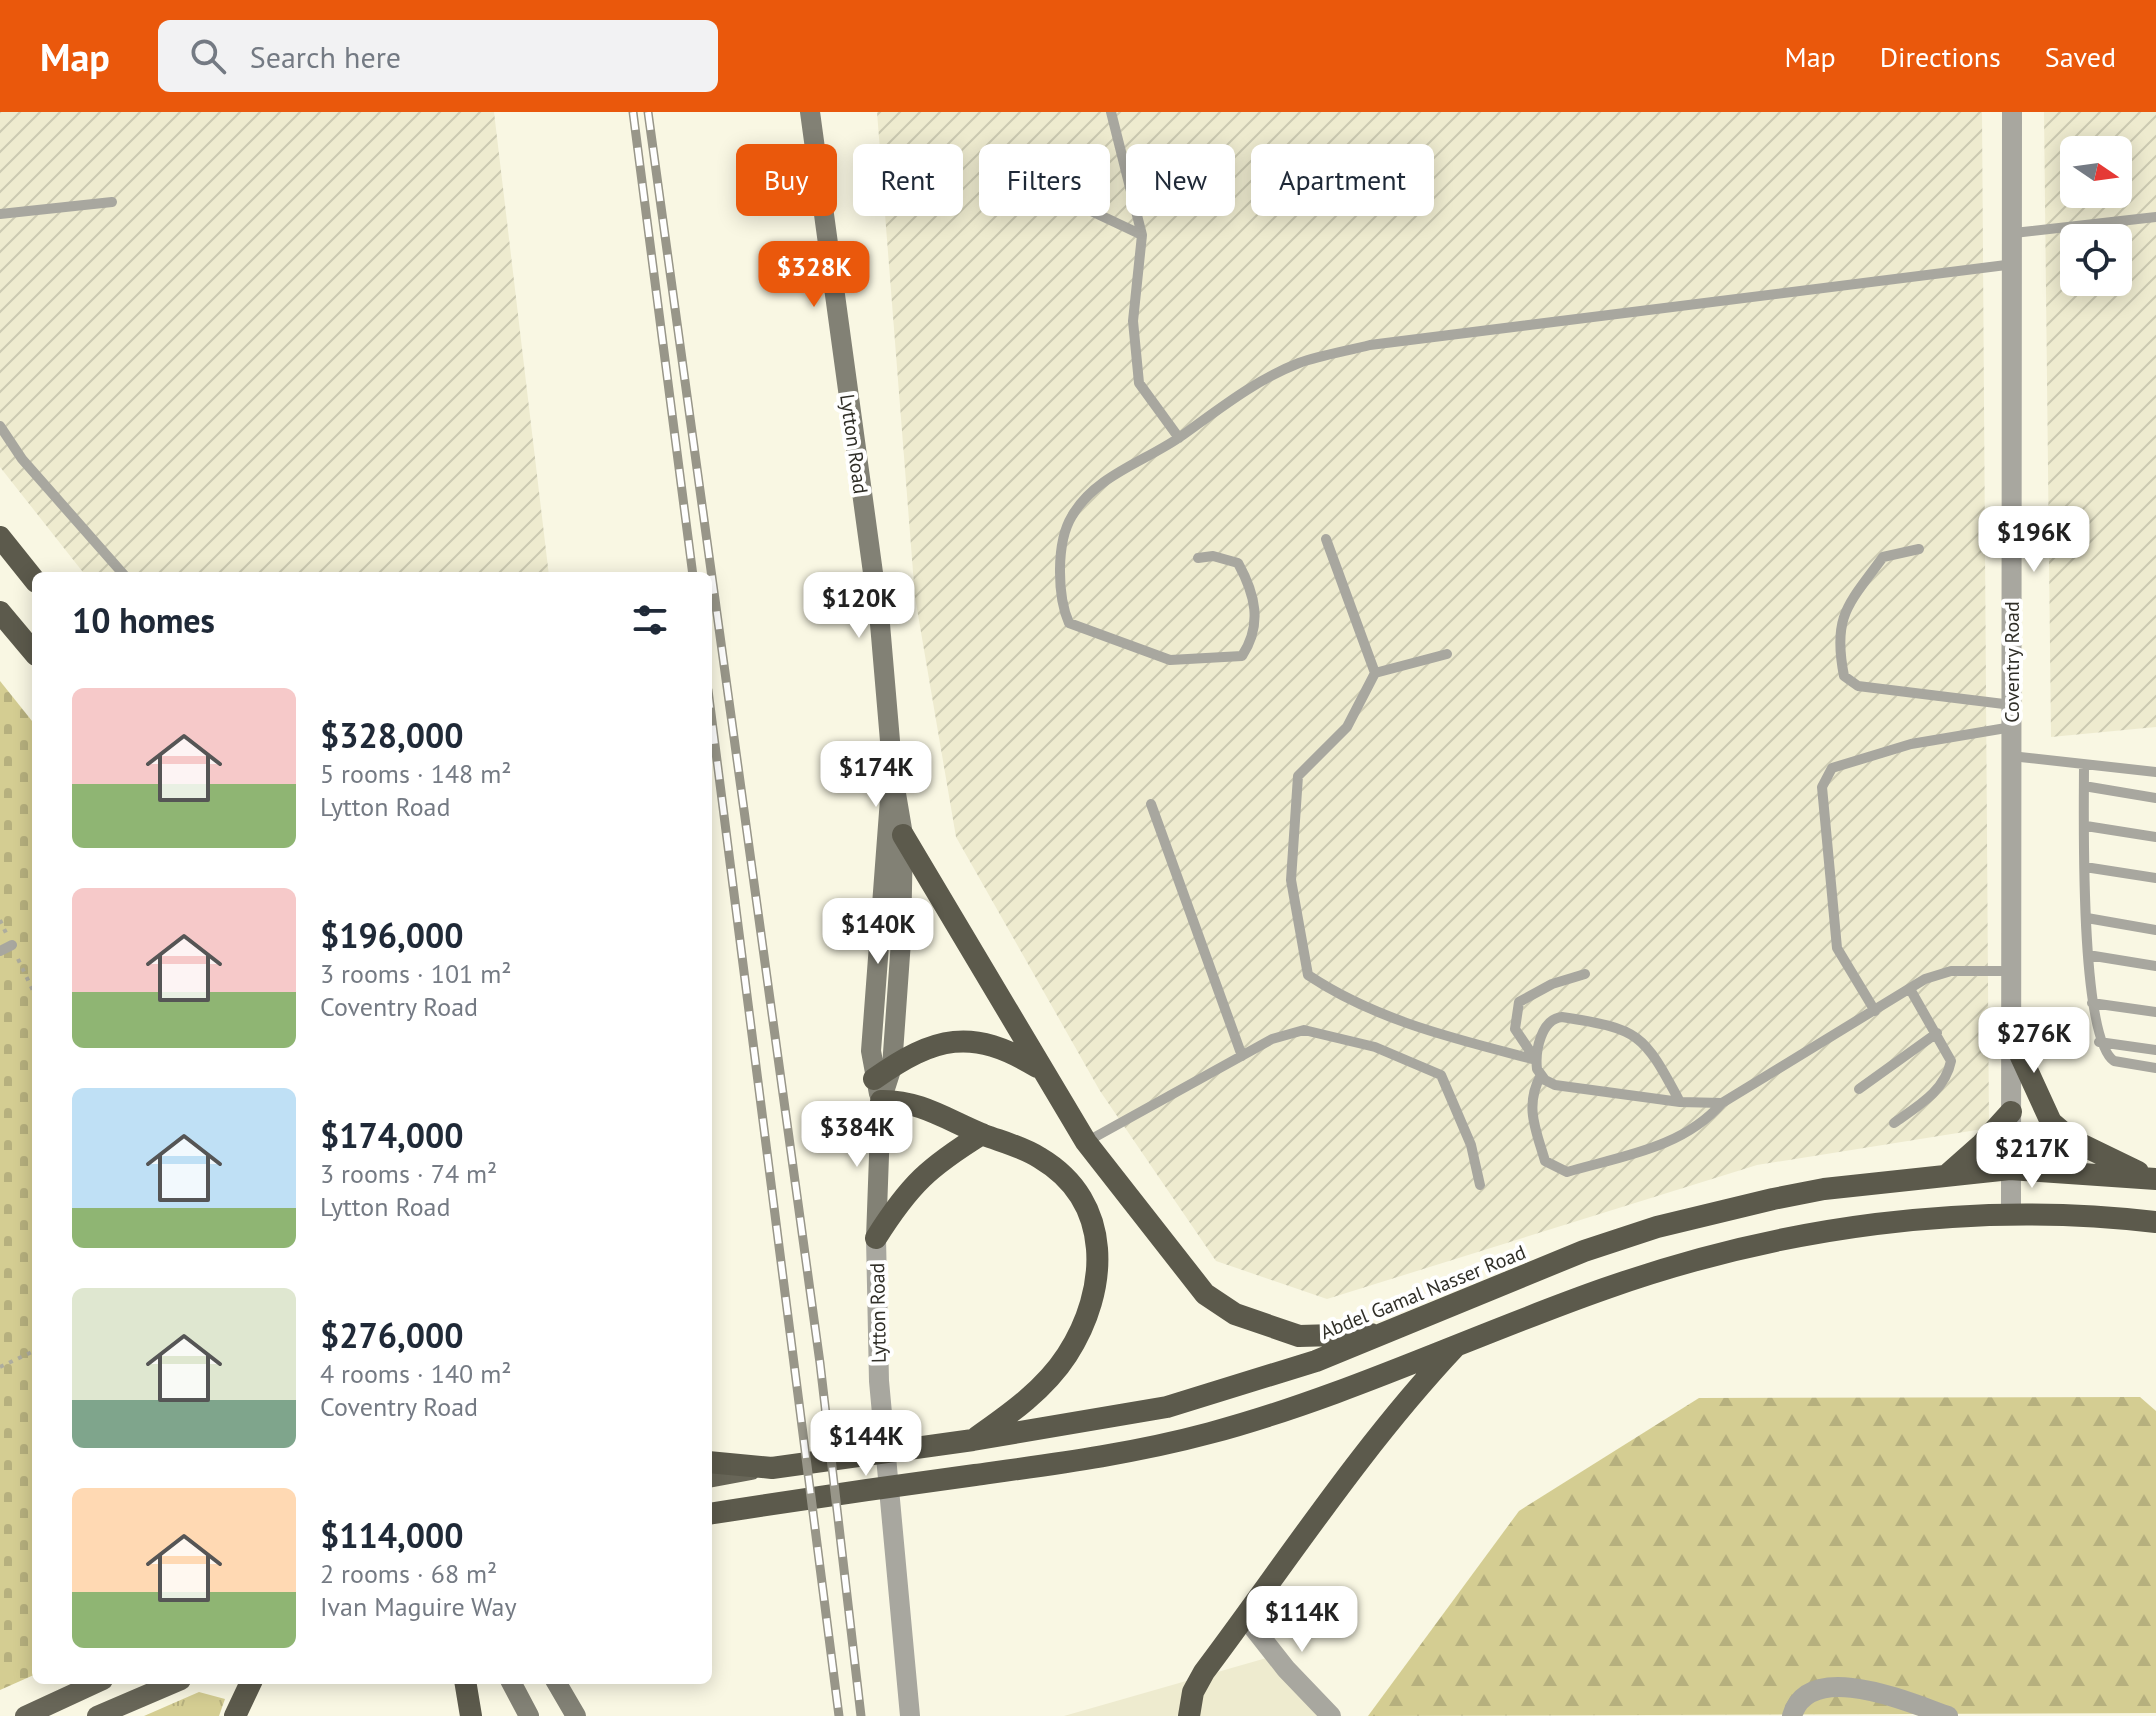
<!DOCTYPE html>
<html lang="en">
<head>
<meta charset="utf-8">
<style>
	body { margin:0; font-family:"PT Sans",sans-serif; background:#f2f2f3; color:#1f2937; height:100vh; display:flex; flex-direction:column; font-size:30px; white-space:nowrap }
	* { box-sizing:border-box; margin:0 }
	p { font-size:26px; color:#747a83 }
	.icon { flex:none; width:44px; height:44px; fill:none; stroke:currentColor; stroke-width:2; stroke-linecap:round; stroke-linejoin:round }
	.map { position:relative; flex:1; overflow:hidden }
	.details { position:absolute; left:32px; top:460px; width:680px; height:1112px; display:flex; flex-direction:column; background:#fff; border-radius:12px; box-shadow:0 4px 20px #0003 }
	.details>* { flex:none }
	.top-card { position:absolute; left:736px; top:32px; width:760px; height:72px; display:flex; gap:16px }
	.needle { width:52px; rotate:103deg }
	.tools { position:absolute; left:2060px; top:24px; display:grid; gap:16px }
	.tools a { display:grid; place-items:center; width:72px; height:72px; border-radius:12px; background:#fff; box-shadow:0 4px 20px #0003; font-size:40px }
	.price { position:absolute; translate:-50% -68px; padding:0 18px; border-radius:16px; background:#fff; color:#222; font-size:26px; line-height:52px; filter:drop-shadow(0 2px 4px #0008) }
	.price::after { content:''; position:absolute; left:50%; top:48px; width:24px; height:18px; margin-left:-12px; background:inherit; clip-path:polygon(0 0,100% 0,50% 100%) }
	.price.on { background:#ea580c; color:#fff }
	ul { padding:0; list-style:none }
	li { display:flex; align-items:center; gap:24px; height:200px; padding:0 40px }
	li span { display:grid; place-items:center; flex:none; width:224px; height:160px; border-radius:12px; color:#555 }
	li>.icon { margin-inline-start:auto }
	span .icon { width:96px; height:96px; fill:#fffc; stroke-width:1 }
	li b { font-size:34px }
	h2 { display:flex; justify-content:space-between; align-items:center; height:96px; padding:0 40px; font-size:34px }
	.tag { padding:0 28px; border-radius:12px; background:#fff; box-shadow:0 4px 20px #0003; font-size:28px; line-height:72px }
	.tag.on { background:#ea580c; color:#fff }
	header { display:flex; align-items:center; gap:48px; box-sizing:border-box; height:112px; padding:0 40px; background:#ea580c; color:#fff }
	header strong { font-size:38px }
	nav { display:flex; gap:44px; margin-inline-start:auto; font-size:28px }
	.search { width:560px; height:72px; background:#f2f2f3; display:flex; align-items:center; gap:20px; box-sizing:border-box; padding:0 28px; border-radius:12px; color:#747a83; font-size:30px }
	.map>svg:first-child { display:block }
	.built { fill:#eeebcf }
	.industrial { fill:url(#industrial-furrows); fill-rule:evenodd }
	.forest { fill:url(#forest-firs) }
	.cemetery { fill:url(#cemetery-stones) }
	.park { fill:url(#park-tufts) }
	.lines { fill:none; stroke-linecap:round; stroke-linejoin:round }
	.path { stroke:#aead9e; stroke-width:4; stroke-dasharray:4 6; stroke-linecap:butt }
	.service { stroke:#a8a79f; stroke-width:10 }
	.minor { stroke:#a8a79f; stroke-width:20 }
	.tertiary { stroke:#a8a79f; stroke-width:20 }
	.secondary { stroke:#828175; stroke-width:20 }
	.primary { stroke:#686658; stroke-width:20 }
	.trunk { stroke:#5c5a4c; stroke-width:22 }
	.rail-casing { stroke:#989689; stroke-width:9 }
	.rail { stroke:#fff; stroke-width:6; stroke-dasharray:18; stroke-linecap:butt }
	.labels { text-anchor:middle; stroke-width:8; stroke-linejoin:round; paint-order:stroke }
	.street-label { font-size:20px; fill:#302f28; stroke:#fff }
</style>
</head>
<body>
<header>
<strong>Map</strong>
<div class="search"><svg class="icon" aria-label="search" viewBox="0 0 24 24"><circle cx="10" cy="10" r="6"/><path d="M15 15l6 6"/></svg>Search here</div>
<nav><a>Map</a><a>Directions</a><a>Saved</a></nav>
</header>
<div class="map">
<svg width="2156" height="1604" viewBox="0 0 2156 1604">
	<defs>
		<pattern id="industrial-furrows" width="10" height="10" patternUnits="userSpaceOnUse" patternTransform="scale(2)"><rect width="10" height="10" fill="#eeebcf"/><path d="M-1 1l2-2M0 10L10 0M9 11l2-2" fill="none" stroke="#cccab2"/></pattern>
		<pattern id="forest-firs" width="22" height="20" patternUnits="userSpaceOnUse" patternTransform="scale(2)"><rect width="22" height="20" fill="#d4cd92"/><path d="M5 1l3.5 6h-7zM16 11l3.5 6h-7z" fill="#b6b07e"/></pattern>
		<pattern id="cemetery-stones" width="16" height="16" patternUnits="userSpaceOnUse" patternTransform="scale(2)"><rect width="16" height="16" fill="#d4cd92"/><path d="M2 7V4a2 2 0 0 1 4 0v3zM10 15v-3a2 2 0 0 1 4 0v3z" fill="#b6b07e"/></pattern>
		<pattern id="park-tufts" width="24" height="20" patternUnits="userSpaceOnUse" patternTransform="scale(2)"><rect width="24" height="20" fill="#d4cd92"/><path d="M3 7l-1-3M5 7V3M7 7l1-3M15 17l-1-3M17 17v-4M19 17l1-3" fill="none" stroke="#b6b07e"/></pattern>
	</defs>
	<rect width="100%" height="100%" fill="#f9f7e3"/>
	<!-- built -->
	<path class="built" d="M 1270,1545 L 1335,1604 L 1064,1604 Z"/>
	<!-- industrial -->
	<path class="industrial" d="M 0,0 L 494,0 L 549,464 L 86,464 L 0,355 Z
		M 877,0 L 1982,0 L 1989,1016 L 1757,1053 L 1327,1187 L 1216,1149 L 1100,979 L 956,725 L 915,485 Z
		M 2044,0 L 2156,0 L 2156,615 L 2051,625 ZM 2074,38 L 2118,38 L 2118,82 L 2074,82 ZM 2074,126 L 2118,126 L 2118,170 L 2074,170 Z"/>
	<!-- forest -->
	<path class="forest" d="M 2140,1285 L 2156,1299 L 2156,1601 L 1368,1604 L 1519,1399 L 1699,1286 Z"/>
	<!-- cemetery -->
	<path class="cemetery" d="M 0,569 L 36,614 L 36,1562 L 0,1578 Z"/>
	<!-- park -->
	<path class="park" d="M 199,1580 L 225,1587 L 219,1604 L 144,1604 Z"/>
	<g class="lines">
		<!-- path -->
		<path class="path" d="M 0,808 L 6,821
			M 18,847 L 36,885
			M 0,1255 L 36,1238"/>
		<!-- service -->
		<path class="service" d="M 1111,0 L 1142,123
			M 989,39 L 1015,63 L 1142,123 L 1133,209 L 1139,271 L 1179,326
			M 0,102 L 112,90
			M 2014,121 L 2156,105
			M 0,314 L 22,347 L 125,464
			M 1326,427 L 1375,561 L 1347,615 L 1298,664 L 1291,768 L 1308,863 C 1377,909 1456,927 1536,948
			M 1919,437 L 1883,445 C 1849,492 1832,503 1844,564 L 1858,574 L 2012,593
			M 1198,446 L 1213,444 L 1238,451 C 1255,482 1263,512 1242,544 L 1170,548 L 1069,511 C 1057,484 1056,430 1072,404 C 1095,364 1144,350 1180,325 C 1218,298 1255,268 1299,251 C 1321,243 1347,239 1370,233 L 2014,152
			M 1375,561 L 1447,542
			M 2011,644 L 2156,660
			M 2084,653 C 2084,702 2079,925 2114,949 L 2156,956
			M 2084,674 L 2156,686
			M 1151,692 L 1242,944
			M 2086,714 L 2156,725
			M 2085,755 L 2156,766
			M 2087,806 L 2156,818
			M 0,839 L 12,833
			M 2088,843 L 2156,854
			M 2092,891 L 2156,900
			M 1875,899 L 1837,836 L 1822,675 L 1832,656 L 1911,632 L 2012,615
			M 2099,930 L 2156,938
			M 1536,948 L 1515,917 L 1519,890 L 1552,872 L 1585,862
			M 1541,963 C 1524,994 1536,1018 1545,1049 L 1567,1060 C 1622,1044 1683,1036 1722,991
			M 1859,977 L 1937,921
			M 1680,990 C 1643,921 1640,917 1562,905 C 1541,907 1535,939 1537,957 L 1545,968 L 1555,973 L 1680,990 L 1722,991 L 1925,867 L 1951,859 L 2012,859
			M 1894,1011 C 1918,994 1945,979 1951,949 L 1910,877
			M 1086,1030 L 1272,927 L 1304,918 L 1375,935 L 1441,963 L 1471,1033 L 1480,1073"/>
		<!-- minor -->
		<path class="minor" d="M 1245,1505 L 1286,1557 L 1331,1604
			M 1792,1604 C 1809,1546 1910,1591 1948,1604"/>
		<!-- tertiary -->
		<path class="tertiary" d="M 2011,1099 L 2012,0
			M 876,1126 L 879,1269 L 910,1604"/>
		<!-- secondary -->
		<path class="secondary" d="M 810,0 L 880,512 L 893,664 L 903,723 L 901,829 L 892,955 L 881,989 L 876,1126
			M 879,982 L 871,939 L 890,687
			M 510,1568 L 529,1604
			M 555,1568 L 576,1604"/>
		<!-- primary -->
		<path class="primary" d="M 708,1366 L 751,1358
			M 25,1604 L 103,1568
			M 97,1604 L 181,1568"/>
		<!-- trunk -->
		<path class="trunk" d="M 0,425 L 36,470
			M 0,500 L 36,543
			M 903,723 L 1086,1030 L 1205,1182 L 1235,1202 L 1299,1224 L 1371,1222
			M 2012,925 L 2051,1010 L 2072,1028 L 2138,1060
			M 874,967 C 935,924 972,915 1037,955
			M 881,989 C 920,988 949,1009 984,1023 C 1003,1030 1023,1035 1040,1046 C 1114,1090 1109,1178 1067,1243 C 1045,1277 1010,1302 977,1325
			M 1947,1063 L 1982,1032 L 2011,1000
			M 876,1126 C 910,1072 929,1055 982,1022
			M 708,1350 L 772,1356 L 973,1328 L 1167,1295 L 1316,1249 L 1584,1139 L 1657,1115 L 1773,1087 L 1824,1077 L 2010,1057 L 2156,1067
			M 708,1402 C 797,1388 886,1375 975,1363 C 1054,1352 1132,1342 1210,1321 C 1345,1285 1473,1223 1604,1177 C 1779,1115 1971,1088 2156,1110
			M 465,1568 L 471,1604
			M 235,1604 L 252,1568
			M 1189,1604 L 1193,1580 L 1204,1560 C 1286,1451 1361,1335 1455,1235"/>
		<!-- rail casing -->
		<g class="rail-casing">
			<path id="rail" d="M 633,0 L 693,464
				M 648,0 L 820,1251 L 861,1604
				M 708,578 L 839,1604"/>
		</g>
		<!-- rail -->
		<use href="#rail" class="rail"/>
	</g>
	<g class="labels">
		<!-- street labels -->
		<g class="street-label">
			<text transform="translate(854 332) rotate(82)" y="7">Lytton Road</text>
			<text transform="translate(2012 550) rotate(-90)" y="7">Coventry Road</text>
			<text transform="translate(1423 1180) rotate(-22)" y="7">Abdel Gamal Nasser Road</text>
			<text transform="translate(878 1201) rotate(-91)" y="7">Lytton Road</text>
		</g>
	</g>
</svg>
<div class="tools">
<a><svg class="needle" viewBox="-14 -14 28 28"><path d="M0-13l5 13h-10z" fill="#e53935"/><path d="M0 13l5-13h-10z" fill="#747a83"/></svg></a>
<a><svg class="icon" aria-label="locate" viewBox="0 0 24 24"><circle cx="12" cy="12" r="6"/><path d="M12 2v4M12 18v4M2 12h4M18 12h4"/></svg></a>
</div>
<b class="price on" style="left:814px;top:197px">$328K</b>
<b class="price" style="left:2034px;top:462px">$196K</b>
<b class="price" style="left:859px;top:528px">$120K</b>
<b class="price" style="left:876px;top:697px">$174K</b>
<b class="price" style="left:878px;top:854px">$140K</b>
<b class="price" style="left:2034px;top:963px">$276K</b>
<b class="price" style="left:857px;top:1057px">$384K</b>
<b class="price" style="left:2032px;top:1078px">$217K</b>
<b class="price" style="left:866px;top:1366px">$144K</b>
<b class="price" style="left:1302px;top:1542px">$114K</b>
<div class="top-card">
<a class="tag on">Buy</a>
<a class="tag">Rent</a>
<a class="tag">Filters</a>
<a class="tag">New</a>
<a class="tag">Apartment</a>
</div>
<section class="details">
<h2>10 homes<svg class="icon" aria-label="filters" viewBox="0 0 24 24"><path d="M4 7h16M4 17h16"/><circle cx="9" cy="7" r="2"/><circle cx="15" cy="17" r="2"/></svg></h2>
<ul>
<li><span style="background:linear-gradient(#f6c9c9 60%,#8fb573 0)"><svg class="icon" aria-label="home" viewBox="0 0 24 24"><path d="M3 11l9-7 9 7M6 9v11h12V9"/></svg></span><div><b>$328,000</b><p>5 rooms · 148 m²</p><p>Lytton Road</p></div></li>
<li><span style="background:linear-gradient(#f6c9c9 65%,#8fb573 0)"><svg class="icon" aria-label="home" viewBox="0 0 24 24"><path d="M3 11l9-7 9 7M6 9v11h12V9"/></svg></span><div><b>$196,000</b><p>3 rooms · 101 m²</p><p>Coventry Road</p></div></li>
<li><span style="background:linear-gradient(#bfe0f5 75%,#8fb573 0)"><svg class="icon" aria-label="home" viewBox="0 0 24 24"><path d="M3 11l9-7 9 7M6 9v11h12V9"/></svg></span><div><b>$174,000</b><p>3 rooms · 74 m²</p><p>Lytton Road</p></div></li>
<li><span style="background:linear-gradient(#dfe7d0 70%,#7fa58c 0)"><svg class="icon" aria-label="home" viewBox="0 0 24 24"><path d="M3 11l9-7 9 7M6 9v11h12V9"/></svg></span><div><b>$276,000</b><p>4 rooms · 140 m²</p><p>Coventry Road</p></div></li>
<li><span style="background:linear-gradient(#ffd9b3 65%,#8fb573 0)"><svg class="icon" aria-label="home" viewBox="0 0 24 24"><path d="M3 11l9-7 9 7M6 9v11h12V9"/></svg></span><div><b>$114,000</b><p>2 rooms · 68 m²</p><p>Ivan Maguire Way</p></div></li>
</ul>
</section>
</div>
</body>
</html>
